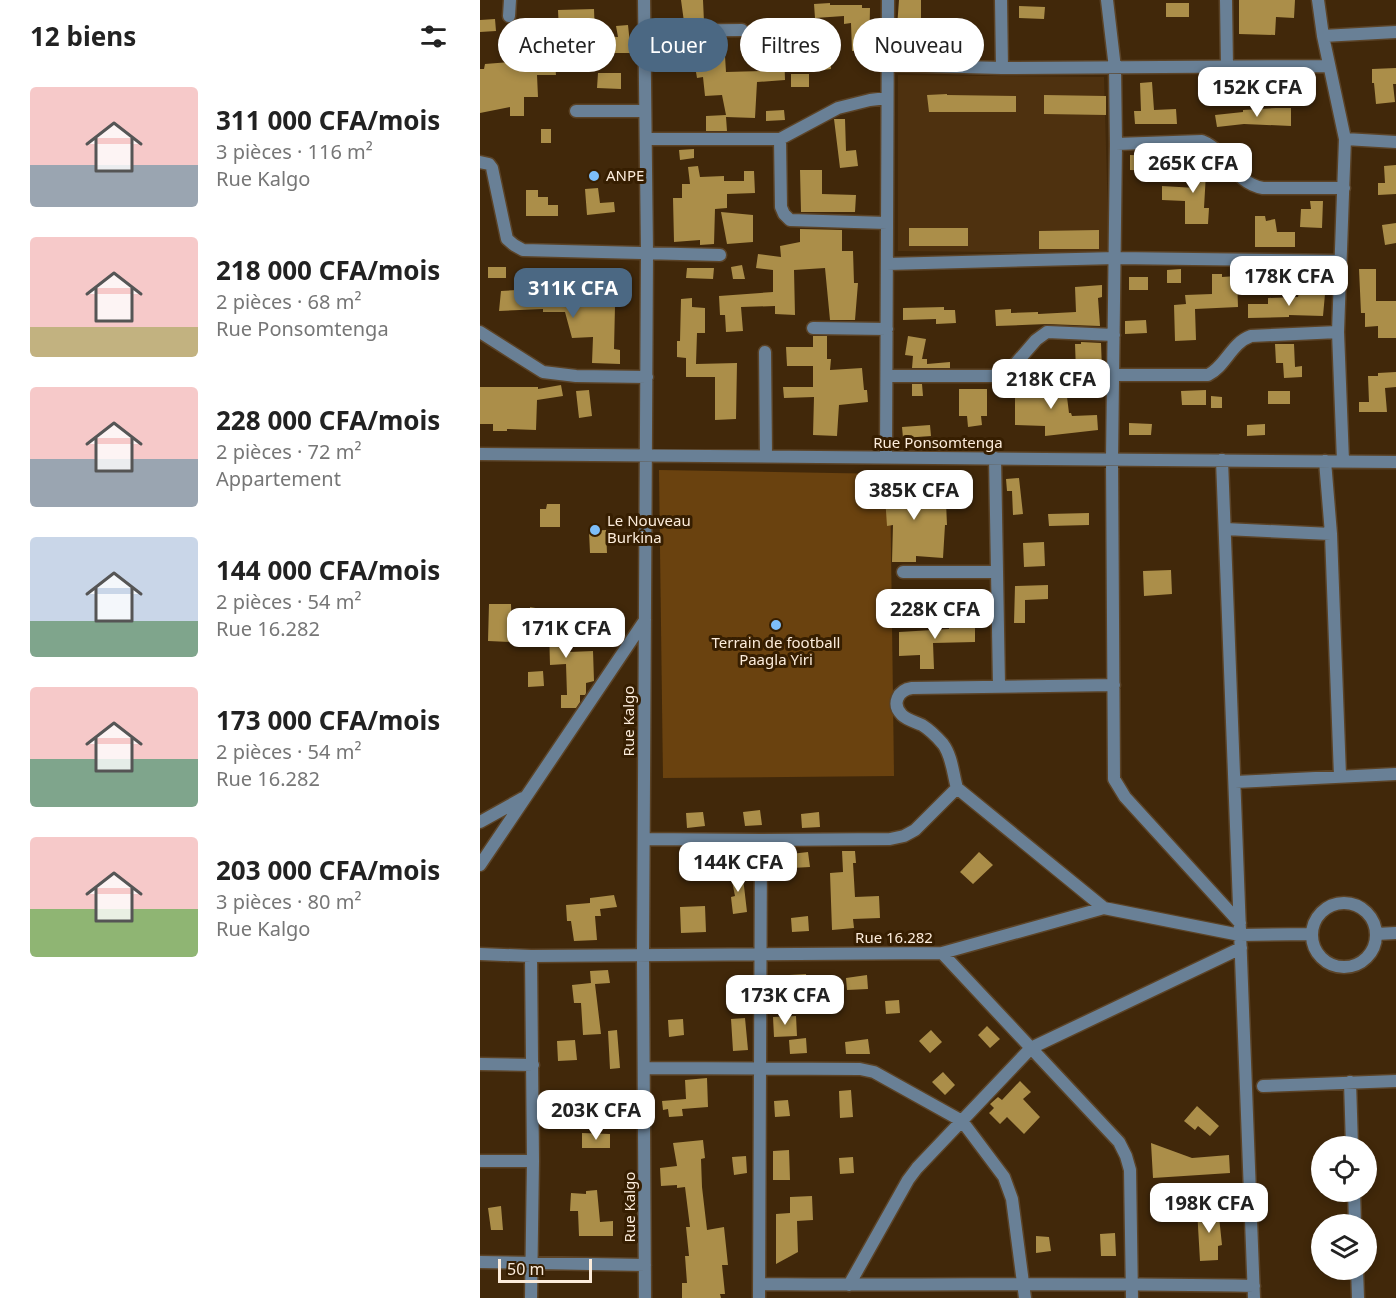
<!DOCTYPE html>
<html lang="fr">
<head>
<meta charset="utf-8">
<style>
	body { margin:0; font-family:"Noto Sans",sans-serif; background:#f2f2f2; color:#222; height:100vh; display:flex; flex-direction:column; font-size:22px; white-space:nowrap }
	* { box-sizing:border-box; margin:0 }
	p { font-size:20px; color:#767676 }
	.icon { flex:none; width:33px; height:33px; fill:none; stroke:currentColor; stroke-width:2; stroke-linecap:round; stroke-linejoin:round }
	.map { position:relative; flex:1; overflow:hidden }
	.details { display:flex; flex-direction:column; background:#fff; width:480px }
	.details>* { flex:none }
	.guide { position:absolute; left:18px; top:18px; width:570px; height:54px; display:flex; gap:12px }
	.controls { position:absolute; left:831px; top:1136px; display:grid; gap:12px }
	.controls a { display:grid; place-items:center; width:66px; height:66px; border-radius:50%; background:#fff; box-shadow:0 3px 9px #0003; font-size:30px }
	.scale { position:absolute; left:18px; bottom:15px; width:94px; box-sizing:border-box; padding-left:6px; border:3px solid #fcecdb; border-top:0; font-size:16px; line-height:21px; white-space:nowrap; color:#fcecdb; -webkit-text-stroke:4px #361e01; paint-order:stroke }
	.price { position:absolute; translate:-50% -51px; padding:0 14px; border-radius:12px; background:#fff; color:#222; font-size:20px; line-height:39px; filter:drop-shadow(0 2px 3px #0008) }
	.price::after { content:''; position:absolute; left:50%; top:36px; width:18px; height:14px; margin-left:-9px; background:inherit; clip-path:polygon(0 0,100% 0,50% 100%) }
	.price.on { background:#4b6883; color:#fff }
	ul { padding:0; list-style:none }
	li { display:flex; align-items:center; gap:18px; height:150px; padding:0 30px }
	li span { display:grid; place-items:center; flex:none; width:168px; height:120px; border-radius:6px; color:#555 }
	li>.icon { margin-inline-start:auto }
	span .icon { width:72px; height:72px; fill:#fffc; stroke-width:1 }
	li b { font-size:26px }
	h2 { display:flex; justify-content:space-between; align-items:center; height:72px; padding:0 30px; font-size:26px }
	.chip { padding:0 21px; border-radius:27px; background:#fff; box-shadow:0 3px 9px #0003; font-size:21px; line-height:54px }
	.chip.on { background:#4b6883; color:#fff }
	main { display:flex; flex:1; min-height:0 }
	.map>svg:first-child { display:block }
	.built { fill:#4e310f }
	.green { fill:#6a420f }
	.building { fill:#ab8e49 }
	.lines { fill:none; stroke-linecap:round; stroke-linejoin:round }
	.street-casing { stroke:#5b4327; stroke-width:15 }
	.street { stroke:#698096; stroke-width:12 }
	.poi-dot { fill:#7dbef9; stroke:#361e01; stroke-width:2 }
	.labels { text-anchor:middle; stroke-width:6; stroke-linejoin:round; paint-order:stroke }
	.poi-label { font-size:15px; fill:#fcecdb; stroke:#361e01; text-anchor:start }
	.street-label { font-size:15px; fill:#fcecdb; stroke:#361e01 }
</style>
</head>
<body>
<main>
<section class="details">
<h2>12 biens<svg class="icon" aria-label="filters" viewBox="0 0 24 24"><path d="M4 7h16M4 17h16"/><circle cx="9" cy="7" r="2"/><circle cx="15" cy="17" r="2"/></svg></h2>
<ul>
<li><span style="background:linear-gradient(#f6c9c9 65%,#9aa5b1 0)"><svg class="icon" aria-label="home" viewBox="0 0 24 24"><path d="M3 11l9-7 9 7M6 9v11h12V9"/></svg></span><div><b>311 000 CFA/mois</b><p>3 pièces · 116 m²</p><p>Rue Kalgo</p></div></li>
<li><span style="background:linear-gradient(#f6c9c9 75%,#c2b280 0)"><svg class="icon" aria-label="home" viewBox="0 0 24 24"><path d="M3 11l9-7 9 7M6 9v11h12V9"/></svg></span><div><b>218 000 CFA/mois</b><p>2 pièces · 68 m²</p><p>Rue Ponsomtenga</p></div></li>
<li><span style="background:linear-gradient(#f6c9c9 60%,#9aa5b1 0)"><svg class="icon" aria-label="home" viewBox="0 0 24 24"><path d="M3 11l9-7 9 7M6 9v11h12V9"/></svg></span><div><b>228 000 CFA/mois</b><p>2 pièces · 72 m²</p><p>Appartement</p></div></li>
<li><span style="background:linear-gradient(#c9d6e8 70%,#7fa58c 0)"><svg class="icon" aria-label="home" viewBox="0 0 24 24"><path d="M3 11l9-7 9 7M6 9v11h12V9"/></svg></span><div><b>144 000 CFA/mois</b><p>2 pièces · 54 m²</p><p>Rue 16.282</p></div></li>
<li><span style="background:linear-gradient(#f6c9c9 60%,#7fa58c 0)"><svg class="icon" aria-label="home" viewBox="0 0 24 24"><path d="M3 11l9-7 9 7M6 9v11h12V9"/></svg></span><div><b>173 000 CFA/mois</b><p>2 pièces · 54 m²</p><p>Rue 16.282</p></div></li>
<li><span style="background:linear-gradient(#f6c9c9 60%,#8fb573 0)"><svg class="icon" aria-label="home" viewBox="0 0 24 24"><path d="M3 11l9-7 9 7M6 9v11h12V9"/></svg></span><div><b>203 000 CFA/mois</b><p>3 pièces · 80 m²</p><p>Rue Kalgo</p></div></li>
</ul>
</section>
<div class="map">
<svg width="916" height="1298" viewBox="0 0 916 1298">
	<rect width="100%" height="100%" fill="#41280a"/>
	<!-- built -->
	<path class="built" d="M 418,75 L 624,77 L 629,253 L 418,251 Z"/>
	<!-- green -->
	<path class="green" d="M 179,470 L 410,474 L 414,776 L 183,778 Z"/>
	<!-- building -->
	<path class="building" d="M 201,0 L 223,0 L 224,22 L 204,22 Z
		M 419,0 L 441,0 L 441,40 L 416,41 Z
		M 759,0 L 815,0 L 814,18 L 796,17 L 795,35 L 759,34 Z
		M 350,3 L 350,5 L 382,5 L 382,8 L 390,8 L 389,50 L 372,51 L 371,23 L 364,24 L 364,16 L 335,18 L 334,4 Z
		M 686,3 L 709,3 L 709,17 L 686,17 Z
		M 539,6 L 565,7 L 564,19 L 539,18 Z
		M 114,9 L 115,36 L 138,37 L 136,26 L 148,25 L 151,53 L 109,53 L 109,59 L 75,63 L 76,75 L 57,75 L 58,97 L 44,97 L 44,116 L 30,116 L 30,107 L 0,113 L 0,69 L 4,69 L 5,64 L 30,62 L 31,33 L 79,32 L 78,10 Z
		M 15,19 L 16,31 L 0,32 L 0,20 Z
		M 315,35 L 334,35 L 334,40 L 346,40 L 346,55 L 350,54 L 351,69 L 335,71 L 333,48 L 315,48 Z
		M 244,40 L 246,72 L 282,71 L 282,48 L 304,48 L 305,80 L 277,82 L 275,118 L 246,117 L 247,131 L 226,131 L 226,116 L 246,115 L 242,95 L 225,96 L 223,77 L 217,78 L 215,66 L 234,63 L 232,41 Z
		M 916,68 L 916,84 L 913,84 L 915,102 L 896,104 L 894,83 L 892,83 L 892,69 Z
		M 118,73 L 141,73 L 141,89 L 117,88 Z
		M 311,74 L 329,74 L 329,87 L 311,87 Z
		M 672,82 L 674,110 L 696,109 L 697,124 L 655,124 L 654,111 L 661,111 L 660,83 Z
		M 817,84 L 834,84 L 834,97 L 817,97 Z
		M 467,94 L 467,95 L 536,96 L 536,112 L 449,112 L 447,95 Z
		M 564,95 L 626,96 L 626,115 L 564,114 Z
		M 796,108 L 811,108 L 811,126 L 764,124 L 737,127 L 735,115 L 763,112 L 763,110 Z
		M 304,110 L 305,120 L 286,121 L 286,111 Z
		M 354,119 L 365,119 L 366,151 L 376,150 L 378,166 L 360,168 Z
		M 61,129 L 71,129 L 71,143 L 61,143 Z
		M 214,149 L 214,158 L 200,160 L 199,150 Z
		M 650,155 L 675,156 L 674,171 L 650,170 Z
		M 716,156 L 731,157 L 731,173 L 726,173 L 724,208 L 729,208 L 728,224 L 705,224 L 705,201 L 682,200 L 682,186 L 716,188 Z
		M 916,165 L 916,194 L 898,195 L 898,183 L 905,183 L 904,166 Z
		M 218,166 L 220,177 L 244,176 L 244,181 L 264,181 L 264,171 L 274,171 L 275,193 L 247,194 L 247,208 L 235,209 L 234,244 L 220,245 L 220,240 L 194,242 L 193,198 L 202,198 L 202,184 L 210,184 L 208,167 Z
		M 320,170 L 342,170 L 342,194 L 376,195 L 375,212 L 321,212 Z
		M 118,188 L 120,203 L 134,202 L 135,212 L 107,215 L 105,189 Z
		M 46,190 L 58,190 L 58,197 L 68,197 L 68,205 L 78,205 L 78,216 L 46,216 Z
		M 830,201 L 843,201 L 842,228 L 820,227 L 821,209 L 831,209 Z
		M 241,212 L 273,215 L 273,242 L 247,244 Z
		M 775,216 L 785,216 L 786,221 L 795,219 L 797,232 L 815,232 L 815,247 L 775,247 Z
		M 916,223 L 916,243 L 905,245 L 902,225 Z
		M 429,228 L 488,228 L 488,246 L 429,246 Z
		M 320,229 L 362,230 L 362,251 L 373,251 L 374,283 L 378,283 L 375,320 L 350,320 L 345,268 L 314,270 L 315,315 L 295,314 L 295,306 L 261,307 L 263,331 L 246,332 L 245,315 L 240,315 L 239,296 L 293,292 L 293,270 L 276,268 L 278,254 L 301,257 L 300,246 L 320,242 Z
		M 619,230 L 619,249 L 559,249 L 559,231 Z
		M 262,265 L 265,279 L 253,279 L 251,267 Z
		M 8,267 L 26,267 L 26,278 L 8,278 Z
		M 207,268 L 234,268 L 233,279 L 206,278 Z
		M 701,269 L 701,283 L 687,283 L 687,270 Z
		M 879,269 L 896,269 L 896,301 L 916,301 L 916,338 L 898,338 L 898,326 L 885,327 L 885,313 L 881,313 Z
		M 732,274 L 742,274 L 742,277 L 757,276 L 758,307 L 715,309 L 716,340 L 695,341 L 694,305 L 706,304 L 705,295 L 732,294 Z
		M 649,277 L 668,277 L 668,290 L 649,290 Z
		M 622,285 L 622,297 L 618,298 L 620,326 L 567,324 L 516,326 L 515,310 L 531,309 L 531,313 L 558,312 L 558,314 L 596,312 L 595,287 Z
		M 54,289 L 55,296 L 86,294 L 86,301 L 106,299 L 106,305 L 135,306 L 134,349 L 140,350 L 140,364 L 112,363 L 113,337 L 92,338 L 85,312 L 63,312 L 63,309 L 19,311 L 21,291 Z
		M 819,293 L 845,294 L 843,316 L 809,315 L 809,317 L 768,318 L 768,304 L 788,304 L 788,298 L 818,297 Z
		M 212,298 L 212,307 L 225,308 L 225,333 L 217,333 L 216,364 L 257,363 L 256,419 L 235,420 L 235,377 L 206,377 L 206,358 L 197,357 L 197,341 L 200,341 L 201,299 Z
		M 464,307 L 464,310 L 475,310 L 476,323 L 456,324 L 456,319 L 423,320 L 423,308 Z
		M 666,320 L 667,333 L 645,334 L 645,321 Z
		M 333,336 L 347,336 L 347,359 L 351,359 L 350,370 L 382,368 L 384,390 L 387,390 L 388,402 L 359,405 L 357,436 L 333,435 L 334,397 L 304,398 L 303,387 L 333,387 L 333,366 L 307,366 L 306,347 L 333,347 Z
		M 428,336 L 446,339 L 442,359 L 447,359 L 447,364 L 470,362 L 470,368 L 432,368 L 433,356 L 425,355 Z
		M 601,342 L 621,343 L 622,370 L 596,371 L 595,344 L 601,344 Z
		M 795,344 L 814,344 L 815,367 L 822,366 L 822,377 L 804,378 L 803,363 L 796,363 Z
		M 916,372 L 916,387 L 905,388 L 907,412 L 879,412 L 879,402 L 889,402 L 888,376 L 898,376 L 898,373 Z
		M 584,373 L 589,413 L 591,413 L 592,416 L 617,415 L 618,430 L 565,436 L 565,426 L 535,425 L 535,392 L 569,392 L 568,374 Z
		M 442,384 L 443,396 L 432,396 L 432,384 Z
		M 81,385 L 83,396 L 57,400 L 56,430 L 27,429 L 27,431 L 13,431 L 13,424 L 0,424 L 0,387 L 58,387 L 58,389 Z
		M 479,389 L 507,389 L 507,416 L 501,416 L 502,425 L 488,427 L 487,416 L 479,416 Z
		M 109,390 L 112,416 L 99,418 L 96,391 Z
		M 726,390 L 726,405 L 702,405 L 701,391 Z
		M 788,391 L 810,391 L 810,404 L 788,404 Z
		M 731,396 L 742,397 L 742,408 L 731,408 Z
		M 649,423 L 672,424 L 671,435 L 649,435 Z
		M 785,424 L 785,435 L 767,436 L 767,425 Z
		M 450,425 L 451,436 L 423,438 L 422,427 Z
		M 444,478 L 446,504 L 466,502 L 467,525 L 465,525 L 463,558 L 436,556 L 436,562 L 412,562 L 413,525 L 407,526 L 404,481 Z
		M 539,478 L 543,514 L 533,515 L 532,491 L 527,491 L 526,479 Z
		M 67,504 L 80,504 L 80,527 L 60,527 L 60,509 L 66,509 Z
		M 609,513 L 609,525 L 569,526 L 568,514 Z
		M 126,530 L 127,553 L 110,553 L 109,531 Z
		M 564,542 L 565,566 L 544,567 L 543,543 Z
		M 691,570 L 692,594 L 664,596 L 663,571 Z
		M 568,585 L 568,599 L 545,600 L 545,623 L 534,623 L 535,586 Z
		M 9,604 L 31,604 L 32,642 L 8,641 Z
		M 50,607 L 61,609 L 62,624 L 90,625 L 89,652 L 113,651 L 114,681 L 106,683 L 106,693 L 105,695 L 100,695 L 100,702 L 96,708 L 81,708 L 81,695 L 87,695 L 86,664 L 70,665 L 69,629 L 54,642 Z
		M 495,618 L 495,642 L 453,643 L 454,669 L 440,669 L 440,655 L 419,656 L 419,632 L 469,629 L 469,619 Z
		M 63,671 L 64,686 L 48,687 L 48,672 Z
		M 280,810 L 282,825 L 265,826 L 263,812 Z
		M 223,812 L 225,826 L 207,828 L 206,813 Z
		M 339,812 L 340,827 L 322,828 L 321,814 Z
		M 362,851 L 375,851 L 376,863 L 373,863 L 375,897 L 399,896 L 400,918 L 373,919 L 374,928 L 352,930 L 350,873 L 363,872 Z
		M 328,852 L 330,867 L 312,868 L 311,854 Z
		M 499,852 L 513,865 L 493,884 L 480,872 Z
		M 262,869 L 267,912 L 253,914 L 251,897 L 255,896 L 250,871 Z
		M 134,895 L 137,907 L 120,909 L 121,916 L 115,916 L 117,940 L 94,941 L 91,921 L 87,921 L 86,905 L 110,903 L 110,898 Z
		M 225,906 L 226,932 L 201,933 L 200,907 Z
		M 328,916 L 329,931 L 312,932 L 311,918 Z
		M 128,970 L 130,983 L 115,984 L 121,1034 L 103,1035 L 101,1003 L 94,1003 L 92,985 L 111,983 L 110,971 Z
		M 326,974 L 327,988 L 310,989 L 309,975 Z
		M 387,975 L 388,989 L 367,990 L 366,978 Z
		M 263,982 L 264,998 L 249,999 L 247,984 Z
		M 419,1000 L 420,1013 L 406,1014 L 405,1001 Z
		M 316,1016 L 317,1036 L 294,1037 L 293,1017 Z
		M 265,1018 L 268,1050 L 253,1051 L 251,1019 Z
		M 203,1019 L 204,1035 L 189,1037 L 188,1020 Z
		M 507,1026 L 520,1039 L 510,1048 L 498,1035 Z
		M 137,1030 L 140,1068 L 130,1069 L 128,1031 Z
		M 451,1030 L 462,1042 L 450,1053 L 439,1041 Z
		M 326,1038 L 327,1053 L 310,1054 L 309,1040 Z
		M 388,1039 L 390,1054 L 366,1054 L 365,1042 Z
		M 95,1040 L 97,1060 L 78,1061 L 77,1041 Z
		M 463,1072 L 475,1085 L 465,1095 L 452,1082 Z
		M 227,1078 L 228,1107 L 202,1109 L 203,1116 L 189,1117 L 188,1109 L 183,1110 L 182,1101 L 206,1099 L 205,1080 Z
		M 540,1081 L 551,1092 L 543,1099 L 560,1117 L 544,1134 L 527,1117 L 520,1124 L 509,1113 L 514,1108 L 510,1104 L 518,1097 L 522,1100 Z
		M 371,1090 L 373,1117 L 360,1118 L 359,1091 Z
		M 129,1091 L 130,1105 L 116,1106 L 114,1092 Z
		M 308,1100 L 310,1116 L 295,1117 L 294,1101 Z
		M 717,1106 L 739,1126 L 730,1136 L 718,1126 L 715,1130 L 704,1121 Z
		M 102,1133 L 130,1134 L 130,1148 L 102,1148 Z
		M 223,1140 L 225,1158 L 221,1159 L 222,1187 L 227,1230 L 244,1227 L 248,1265 L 242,1265 L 245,1294 L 240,1294 L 241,1298 L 202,1298 L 202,1283 L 207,1283 L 205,1256 L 209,1256 L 206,1227 L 210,1227 L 205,1187 L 197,1188 L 197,1185 L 181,1186 L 180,1168 L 197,1166 L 193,1143 Z
		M 671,1143 L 712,1158 L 749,1155 L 750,1173 L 673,1178 Z
		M 309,1150 L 310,1180 L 293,1180 L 293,1151 Z
		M 266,1156 L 267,1173 L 254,1175 L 252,1157 Z
		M 373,1157 L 374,1173 L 360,1174 L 359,1158 Z
		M 117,1190 L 120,1222 L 133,1221 L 133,1236 L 99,1236 L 98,1211 L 90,1211 L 91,1193 L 106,1194 L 106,1191 Z
		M 332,1196 L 333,1220 L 317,1221 L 318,1252 L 296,1264 L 296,1214 L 310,1213 L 310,1197 Z
		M 21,1206 L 23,1230 L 11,1230 L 8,1208 Z
		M 738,1207 L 742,1245 L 738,1246 L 738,1260 L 720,1261 L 717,1209 Z
		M 635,1233 L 636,1256 L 621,1256 L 620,1234 Z
		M 556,1236 L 569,1237 L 571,1251 L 556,1253 Z"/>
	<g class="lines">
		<!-- street casing -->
		<g class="street-casing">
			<path id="street" d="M 164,0 L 167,252 L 163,955 L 165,1298
				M 521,0 L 522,68
				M 627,0 L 635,68 L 636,144 L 632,459 L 634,779 L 645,797 L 760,923
				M 746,0 L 747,67
				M 838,0 L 843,36 L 865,139 L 858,332 L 863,461
				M 29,16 L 30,0
				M 165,31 L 262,30
				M 843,36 L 916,32
				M 407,65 L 522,68 L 849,66
				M 96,111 L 165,111
				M 166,139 L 300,139 L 358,108 L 390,100 L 407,98
				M 300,139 L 301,207 L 304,214 L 310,220 L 407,223
				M 865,139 L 916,142
				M 636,144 L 722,141 C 749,152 753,183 783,188 L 864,188
				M 0,162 L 9,164 L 12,168 L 27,239 L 34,245 L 43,250 L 240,255
				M 407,264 L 636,258 L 859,261
				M 333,328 L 407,329
				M 0,332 L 63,372 L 96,376 L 167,377
				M 285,352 L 286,456
				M 634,375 L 728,375 C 746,366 751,343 771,336 L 858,332
				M 407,376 L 512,376 L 530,370 L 556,340 L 567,332 L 634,335
				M 0,454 L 916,462
				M 406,457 L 408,0
				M 515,458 L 519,685
				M 742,460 L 774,1298
				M 845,461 L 851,534 L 860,776
				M 745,529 L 851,534
				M 423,572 L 517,572
				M 755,782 L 916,774
				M 477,788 C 473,774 472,756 463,744 C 457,737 450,730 442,725 C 436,722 427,720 422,715 C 411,704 418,690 432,688 L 634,685
				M 0,822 L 43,798
				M 164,839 L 281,840 L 410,839 L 424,836 L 435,830 L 477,788 L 624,908
				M 0,865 L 165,620
				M832 935a32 32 0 1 1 64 0a32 32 0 1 1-64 0Z
				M 896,934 L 916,933
				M 462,953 L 624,908 L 760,935 L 832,934
				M 0,954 L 51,956 L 462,953 L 639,1142 L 646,1156 L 650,1170 L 652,1298
				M 51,956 L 53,1161 L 51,1298
				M 0,1064 L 53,1065
				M 164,1068 L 380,1069 L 394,1072 L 482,1121 L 524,1177 L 532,1199 L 545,1298
				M 870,1082 L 872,1146
				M 783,1086 L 916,1081
				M 0,1161 L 53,1161
				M 874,1191 L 875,1224
				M 0,1262 L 165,1265
				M 877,1269 L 878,1298
				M 279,1284 C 444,1286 609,1282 774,1286
				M 369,1285 L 428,1180 L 437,1168 L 551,1048 L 761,948
				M 279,1298 L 281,840"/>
		</g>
		<!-- street -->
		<use href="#street" class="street"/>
	</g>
	<!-- markers -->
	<g class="poi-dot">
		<circle cx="114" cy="176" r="6"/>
		<circle cx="115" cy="530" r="6"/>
		<circle cx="296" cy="625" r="6"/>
	</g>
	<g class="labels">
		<!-- poi labels -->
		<g class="poi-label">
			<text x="126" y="181">ANPE</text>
			<text x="127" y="526">Le Nouveau<tspan x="127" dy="17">Burkina</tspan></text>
			<text x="296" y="648" text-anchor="middle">Terrain de football<tspan x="296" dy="17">Paagla Yiri</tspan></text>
		</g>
		<!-- street labels -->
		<g class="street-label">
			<text x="458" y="448">Rue Ponsomtenga</text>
			<text transform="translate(149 721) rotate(-90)" y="5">Rue Kalgo</text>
			<text x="414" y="943">Rue 16.282</text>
			<text transform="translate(150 1207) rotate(-90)" y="5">Rue Kalgo</text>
		</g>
	</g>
</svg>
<div class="controls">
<a><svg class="icon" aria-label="locate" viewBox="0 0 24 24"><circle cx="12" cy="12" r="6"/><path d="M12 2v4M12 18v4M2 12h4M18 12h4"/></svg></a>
<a><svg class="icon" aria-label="layers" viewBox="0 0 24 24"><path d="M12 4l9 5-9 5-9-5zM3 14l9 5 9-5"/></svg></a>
</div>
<div class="scale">50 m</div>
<b class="price" style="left:777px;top:118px">152K CFA</b>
<b class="price" style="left:713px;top:194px">265K CFA</b>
<b class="price" style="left:809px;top:307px">178K CFA</b>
<b class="price on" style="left:93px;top:319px">311K CFA</b>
<b class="price" style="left:571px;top:410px">218K CFA</b>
<b class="price" style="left:434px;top:521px">385K CFA</b>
<b class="price" style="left:455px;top:640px">228K CFA</b>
<b class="price" style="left:86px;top:659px">171K CFA</b>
<b class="price" style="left:258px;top:893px">144K CFA</b>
<b class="price" style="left:305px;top:1026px">173K CFA</b>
<b class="price" style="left:116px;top:1141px">203K CFA</b>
<b class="price" style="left:729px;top:1234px">198K CFA</b>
<div class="guide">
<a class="chip">Acheter</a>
<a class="chip on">Louer</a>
<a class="chip">Filtres</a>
<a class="chip">Nouveau</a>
</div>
</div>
</main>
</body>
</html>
